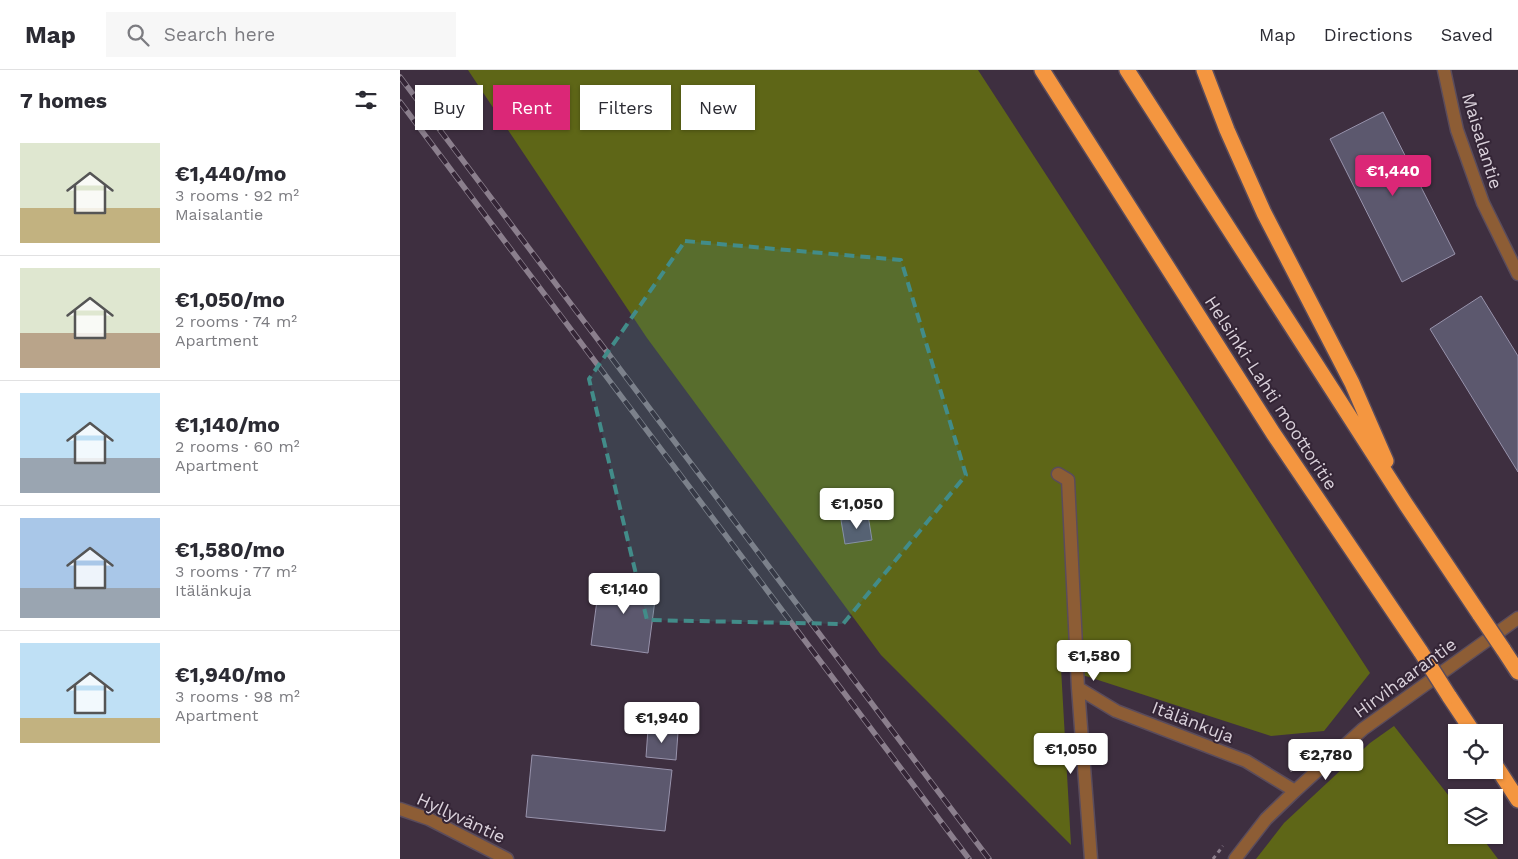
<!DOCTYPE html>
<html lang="en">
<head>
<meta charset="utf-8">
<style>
	body { margin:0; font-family:"Work Sans",sans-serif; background:#f7f7f7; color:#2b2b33; height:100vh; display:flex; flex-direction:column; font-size:19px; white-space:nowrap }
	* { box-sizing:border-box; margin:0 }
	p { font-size:16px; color:#7c7c81 }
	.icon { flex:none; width:28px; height:28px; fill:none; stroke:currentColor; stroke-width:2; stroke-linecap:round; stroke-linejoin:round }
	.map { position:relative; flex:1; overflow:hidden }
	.drawer { display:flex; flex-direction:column; background:#fff; width:400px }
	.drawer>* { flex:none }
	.banner { position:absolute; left:15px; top:15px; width:475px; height:45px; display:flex; gap:10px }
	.fabs { position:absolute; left:1048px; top:654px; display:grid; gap:10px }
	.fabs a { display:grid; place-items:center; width:55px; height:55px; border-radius:0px; background:#fff; box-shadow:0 1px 4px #0004; font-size:25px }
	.price { position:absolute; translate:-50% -42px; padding:0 11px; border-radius:5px; background:#fff; color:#222; font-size:16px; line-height:32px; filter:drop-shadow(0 1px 2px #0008) }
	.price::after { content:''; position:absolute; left:50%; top:30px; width:15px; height:11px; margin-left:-8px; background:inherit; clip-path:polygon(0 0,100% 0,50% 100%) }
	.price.on { background:#db2777; color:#fff }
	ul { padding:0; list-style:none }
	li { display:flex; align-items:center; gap:15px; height:125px; padding:0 20px }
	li+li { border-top:1px solid #e1e1e2 }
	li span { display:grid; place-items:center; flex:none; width:140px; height:100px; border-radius:0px; color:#555 }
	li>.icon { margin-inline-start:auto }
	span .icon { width:60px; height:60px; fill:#fffc; stroke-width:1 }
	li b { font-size:21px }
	h2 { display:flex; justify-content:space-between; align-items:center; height:60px; padding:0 20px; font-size:21px }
	.chip { padding:0 18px; border-radius:0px; background:#fff; box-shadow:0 1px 4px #0004; font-size:18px; line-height:45px }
	.chip.on { background:#db2777; color:#fff }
	header { display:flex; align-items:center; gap:30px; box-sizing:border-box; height:70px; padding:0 25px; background:#fff; border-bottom:1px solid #e1e1e2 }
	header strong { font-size:24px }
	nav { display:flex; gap:28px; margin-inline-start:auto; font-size:18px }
	.search { width:350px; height:45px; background:#f7f7f7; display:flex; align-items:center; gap:12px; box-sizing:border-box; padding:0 18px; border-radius:0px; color:#7c7c81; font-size:19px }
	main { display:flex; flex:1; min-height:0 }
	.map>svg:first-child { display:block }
	.green { fill:#5e6617 }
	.building { fill:#5c586e; stroke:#9893ac }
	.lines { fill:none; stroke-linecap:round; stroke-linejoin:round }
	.minor-casing { stroke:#5a4c5c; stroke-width:15 }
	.highway-casing { stroke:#5a4c5c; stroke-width:18 }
	.path { stroke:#8b7e8c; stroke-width:3; stroke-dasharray:4 4; stroke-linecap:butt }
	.minor { stroke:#8d5d35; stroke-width:12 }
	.highway { stroke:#f49640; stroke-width:15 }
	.rail-casing { stroke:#8b7f8d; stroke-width:5.5 }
	.rail { stroke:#342536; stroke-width:4; stroke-dasharray:11; stroke-linecap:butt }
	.highway-bridge-casing { stroke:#5a4c5c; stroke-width:18; stroke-linecap:butt }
	.highway-bridge { stroke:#f49640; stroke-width:15 }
	.marked { fill:#428c89; fill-opacity:0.2; stroke:#428c89; stroke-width:4; stroke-dasharray:10 6; stroke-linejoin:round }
	.labels { text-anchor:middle; stroke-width:4; stroke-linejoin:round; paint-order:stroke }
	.street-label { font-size:18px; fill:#d9d0da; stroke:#342536 }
</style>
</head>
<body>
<header>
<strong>Map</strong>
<div class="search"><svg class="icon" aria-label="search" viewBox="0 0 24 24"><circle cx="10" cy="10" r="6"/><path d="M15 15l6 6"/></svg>Search here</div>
<nav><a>Map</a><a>Directions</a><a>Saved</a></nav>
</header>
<main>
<section class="drawer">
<h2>7 homes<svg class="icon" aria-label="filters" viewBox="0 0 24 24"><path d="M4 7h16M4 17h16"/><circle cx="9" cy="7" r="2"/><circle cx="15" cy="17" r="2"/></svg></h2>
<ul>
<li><span style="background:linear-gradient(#dfe7d0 65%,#c2b280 0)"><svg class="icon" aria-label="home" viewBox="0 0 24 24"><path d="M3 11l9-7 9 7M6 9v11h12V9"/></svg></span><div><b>€1,440/mo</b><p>3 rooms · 92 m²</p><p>Maisalantie</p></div></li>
<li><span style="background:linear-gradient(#dfe7d0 65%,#b9a48a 0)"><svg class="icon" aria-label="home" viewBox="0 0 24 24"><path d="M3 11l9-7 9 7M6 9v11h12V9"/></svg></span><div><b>€1,050/mo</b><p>2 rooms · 74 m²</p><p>Apartment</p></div></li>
<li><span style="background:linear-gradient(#bfe0f5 65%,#9aa5b1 0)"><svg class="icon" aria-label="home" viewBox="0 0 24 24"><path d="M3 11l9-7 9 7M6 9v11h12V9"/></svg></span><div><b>€1,140/mo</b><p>2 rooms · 60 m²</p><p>Apartment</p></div></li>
<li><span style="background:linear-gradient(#a9c7e8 70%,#9aa5b1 0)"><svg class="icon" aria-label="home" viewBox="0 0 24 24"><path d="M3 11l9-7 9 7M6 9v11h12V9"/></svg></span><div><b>€1,580/mo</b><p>3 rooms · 77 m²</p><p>Itälänkuja</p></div></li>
<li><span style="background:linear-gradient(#bfe0f5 75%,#c2b280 0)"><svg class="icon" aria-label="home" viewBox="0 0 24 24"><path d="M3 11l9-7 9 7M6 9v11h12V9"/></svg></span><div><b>€1,940/mo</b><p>3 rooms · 98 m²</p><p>Apartment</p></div></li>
</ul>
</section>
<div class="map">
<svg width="1118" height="789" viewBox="0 0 1118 789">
	<rect width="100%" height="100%" fill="#3e2f40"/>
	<!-- green -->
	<path class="green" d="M 68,0 L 578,0 L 970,603 L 924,661 L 871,666 L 661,598 L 671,775 L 481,585 L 247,268 Z
		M 994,656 L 1056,735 L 1056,765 L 1080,765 L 1098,789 L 856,789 L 884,753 L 970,673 Z"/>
	<!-- building -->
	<path class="building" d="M 983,42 L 1055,184 L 1002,212 L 930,69 Z
		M 1081,226 L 1118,286 L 1118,402 L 1030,259 Z
		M 468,445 L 472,470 L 445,474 L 441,450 Z
		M 200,508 L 257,515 L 248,583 L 191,575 Z
		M 248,659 L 278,662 L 276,690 L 246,687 Z
		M 132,685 L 272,700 L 265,761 L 126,747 Z"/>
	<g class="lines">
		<!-- minor casing -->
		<g class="minor-casing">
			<path id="minor" d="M 1044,0 L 1057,60 L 1083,133 L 1118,204
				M 658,404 L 668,410 L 678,618 L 716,641 L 846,691 L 895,721
				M 678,618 L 691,789
				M 0,739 L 29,749 L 107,789
				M 835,789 L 866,749 L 895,721 L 963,659 L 1118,548"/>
		</g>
		<!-- highway casing -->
		<g class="highway-casing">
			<path id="highway" d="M 642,0 L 873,363 L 1021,582
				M 727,0 L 1005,433 L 1080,545
				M 804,0 L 827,60 L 864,143 L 952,313 L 986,391
				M 1103,579 L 1118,602
				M 1049,626 L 1073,662
				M 1094,693 L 1118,730"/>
		</g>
		<!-- path -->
		<path class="path" d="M 890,701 L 905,689
			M 813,789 L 823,776"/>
		<!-- minor -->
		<use href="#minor" class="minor"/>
		<!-- highway -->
		<use href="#highway" class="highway"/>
		<!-- rail casing -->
		<g class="rail-casing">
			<path id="rail" d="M 0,7 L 589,789
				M 0,32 L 569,789"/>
		</g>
		<!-- rail -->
		<use href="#rail" class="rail"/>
		<!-- highway-bridge casing -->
		<g class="highway-bridge-casing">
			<path id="highway-bridge" d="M 1080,545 L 1103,579
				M 1021,582 L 1049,626"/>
		</g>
		<!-- highway-bridge -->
		<use href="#highway-bridge" class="highway-bridge"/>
	</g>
	<!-- marked area -->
	<path class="marked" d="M 285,171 L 501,190 L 566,405 L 443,554 L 247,550 L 189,309 Z"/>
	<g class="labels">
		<!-- street labels -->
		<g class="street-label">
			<text transform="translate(1082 71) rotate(73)" y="6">Maisalantie</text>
			<text transform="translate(871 323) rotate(57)" y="6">Helsinki-Lahti moottoritie</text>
			<text transform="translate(1005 608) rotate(-36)" y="6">Hirvihaarantie</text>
			<text transform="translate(793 652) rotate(21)" y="6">Itälänkuja</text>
			<text transform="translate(61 748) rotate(25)" y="6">Hyllyväntie</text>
		</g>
	</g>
</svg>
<div class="fabs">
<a><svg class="icon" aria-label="locate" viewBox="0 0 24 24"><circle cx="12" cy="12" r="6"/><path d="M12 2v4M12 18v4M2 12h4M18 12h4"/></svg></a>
<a><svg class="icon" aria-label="layers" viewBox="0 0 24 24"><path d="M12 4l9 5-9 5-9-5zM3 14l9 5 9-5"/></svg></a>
</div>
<b class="price on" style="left:993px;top:127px">€1,440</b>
<b class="price" style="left:457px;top:460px">€1,050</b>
<b class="price" style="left:224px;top:545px">€1,140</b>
<b class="price" style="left:694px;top:612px">€1,580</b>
<b class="price" style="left:262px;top:674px">€1,940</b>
<b class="price" style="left:671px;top:705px">€1,050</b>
<b class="price" style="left:926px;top:711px">€2,780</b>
<div class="banner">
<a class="chip">Buy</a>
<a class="chip on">Rent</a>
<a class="chip">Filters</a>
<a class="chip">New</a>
</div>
</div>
</main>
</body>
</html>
